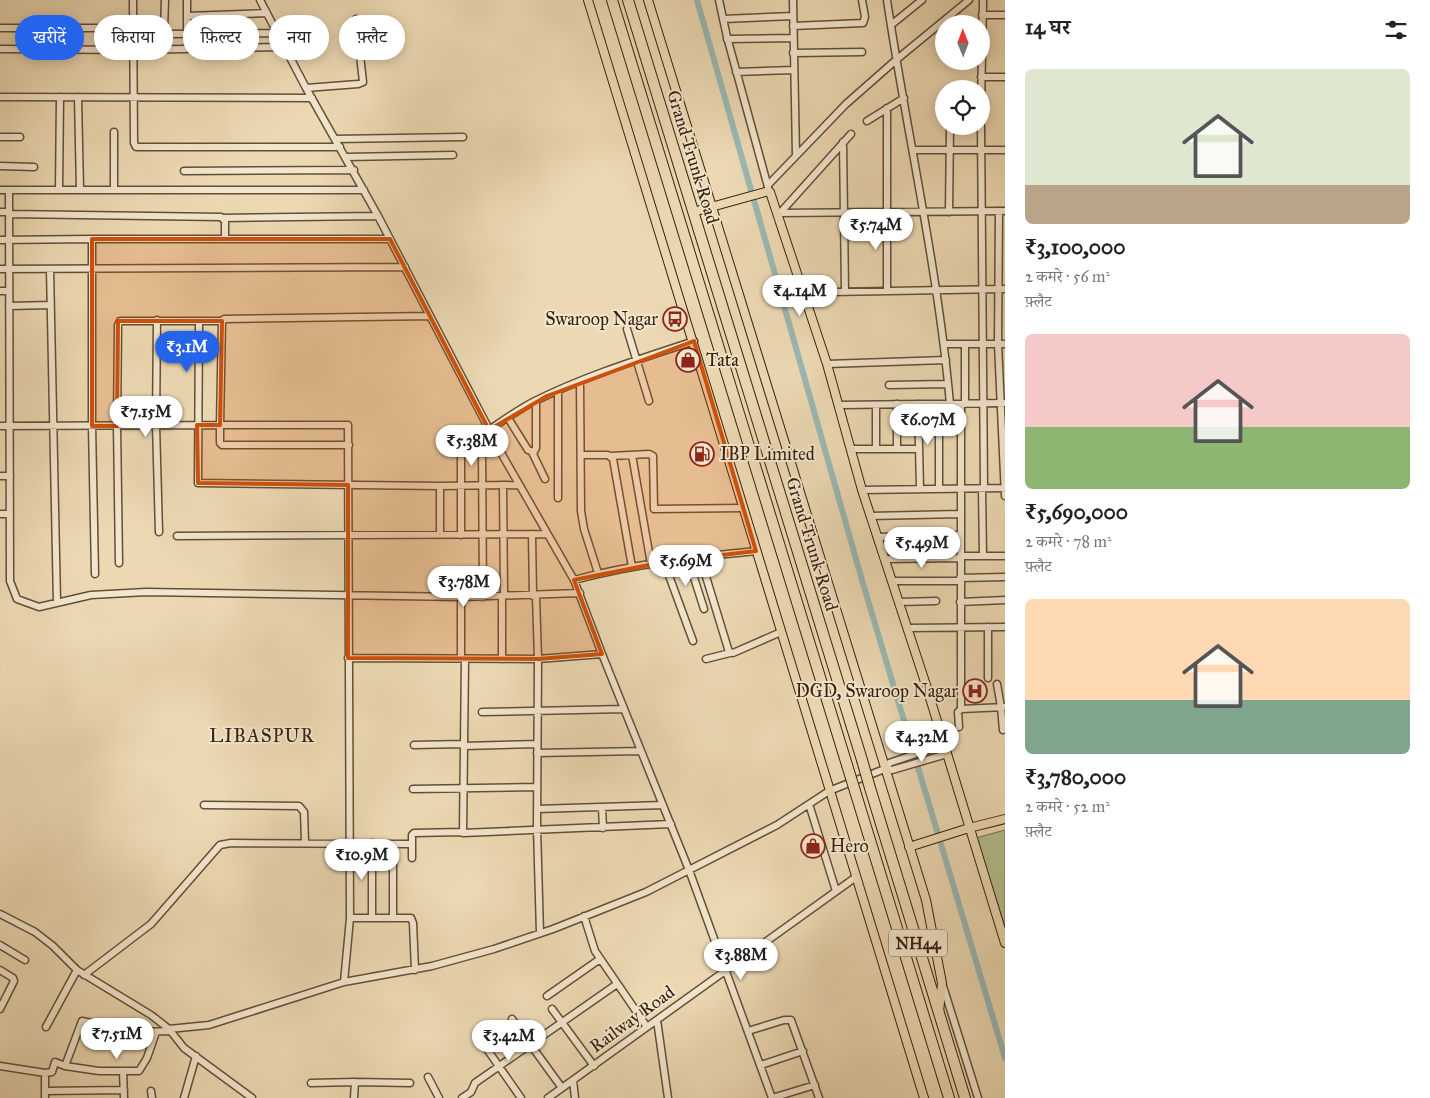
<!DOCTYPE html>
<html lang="hi">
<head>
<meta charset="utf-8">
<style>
	body { margin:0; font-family:"IM FELL Great Primer","Noto Serif Devanagari",serif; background:#f2f2f2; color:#222; height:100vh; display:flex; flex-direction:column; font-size:19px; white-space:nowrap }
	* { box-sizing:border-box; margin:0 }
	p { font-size:16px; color:#767676 }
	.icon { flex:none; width:28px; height:28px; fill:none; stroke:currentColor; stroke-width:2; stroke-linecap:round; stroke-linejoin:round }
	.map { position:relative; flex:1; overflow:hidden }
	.drawer { display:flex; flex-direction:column; background:#fff; width:425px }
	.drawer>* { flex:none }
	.guide { position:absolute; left:15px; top:15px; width:475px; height:45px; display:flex; gap:10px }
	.needle { width:32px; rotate:359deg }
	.controls { position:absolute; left:935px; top:15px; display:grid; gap:10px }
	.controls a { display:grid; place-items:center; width:55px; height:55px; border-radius:50%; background:#fff; box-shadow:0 2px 12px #0003; font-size:25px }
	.price { position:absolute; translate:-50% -42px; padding:0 11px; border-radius:18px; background:#fff; color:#222; font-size:16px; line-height:32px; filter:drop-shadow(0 1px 2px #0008) }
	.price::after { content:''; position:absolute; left:50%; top:30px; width:15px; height:11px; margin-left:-8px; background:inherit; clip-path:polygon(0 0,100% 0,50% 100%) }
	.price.active { background:#2563eb; color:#fff }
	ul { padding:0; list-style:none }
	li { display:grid; align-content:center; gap:10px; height:265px; padding:0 20px }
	li span { display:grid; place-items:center; height:155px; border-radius:8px; color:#555 }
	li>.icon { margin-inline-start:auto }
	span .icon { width:90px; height:90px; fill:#fffc; stroke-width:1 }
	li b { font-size:21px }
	h2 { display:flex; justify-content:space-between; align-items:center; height:60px; padding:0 20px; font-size:21px }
	.chip { padding:0 18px; border-radius:22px; background:#fff; box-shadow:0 2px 12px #0003; font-size:18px; line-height:45px }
	.chip.active { background:#2563eb; color:#fff }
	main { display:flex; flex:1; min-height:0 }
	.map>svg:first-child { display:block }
	.green { fill:#b5c08f; stroke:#75704e }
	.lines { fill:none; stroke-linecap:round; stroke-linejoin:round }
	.canal { stroke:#9ab9b4; stroke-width:6 }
	.minor-casing { stroke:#634f36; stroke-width:9 }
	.major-casing { stroke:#35210c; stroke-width:10 }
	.highway-casing { stroke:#35210c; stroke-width:12 }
	.minor { stroke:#f3e6ce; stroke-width:6 }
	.major { stroke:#ecd9b3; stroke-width:8 }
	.highway { stroke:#ecd9b3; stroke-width:10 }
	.highway-bridge-casing { stroke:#35210c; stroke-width:12; stroke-linecap:butt }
	.highway-bridge { stroke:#ecd9b3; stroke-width:10 }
	.marked { fill:#cd510c; fill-opacity:0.2; stroke:#cd510c; stroke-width:4; stroke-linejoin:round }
	.labels { text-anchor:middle; stroke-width:4; stroke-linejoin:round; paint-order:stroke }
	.shield { fill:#f3e6ce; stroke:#6e5c46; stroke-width:1 }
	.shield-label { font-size:16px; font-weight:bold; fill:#35210c }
	.street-label { font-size:18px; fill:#35210c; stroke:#f3e6ce }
	.poi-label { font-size:18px; fill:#35210c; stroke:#f3e6ce; text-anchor:start }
	.neighbourhood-label { font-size:19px; letter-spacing:1px; fill:#35210c; stroke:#f3e6ce }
</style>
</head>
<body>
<main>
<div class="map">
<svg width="1005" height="1098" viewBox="0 0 1005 1098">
	<rect width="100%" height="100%" fill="#ecd9b3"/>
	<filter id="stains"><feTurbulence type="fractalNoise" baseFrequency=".004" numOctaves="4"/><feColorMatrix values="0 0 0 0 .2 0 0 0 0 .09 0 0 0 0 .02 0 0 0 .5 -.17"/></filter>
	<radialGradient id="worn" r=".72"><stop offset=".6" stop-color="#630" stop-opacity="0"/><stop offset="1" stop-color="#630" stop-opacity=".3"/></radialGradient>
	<!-- green -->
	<path class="green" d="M 1005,830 L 1005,926 L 976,838 Z"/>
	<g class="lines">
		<!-- canal -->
		<path class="canal" d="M 697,0 L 864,587 L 1005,1058"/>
		<!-- minor casing -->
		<g class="minor-casing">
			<path id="minor" d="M 133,0 L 134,143 L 136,147 L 340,147
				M 165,0 L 164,29 L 166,34 L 277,33
				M 260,0 L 306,88 L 378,216 L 504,458 L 574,580 L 602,654 L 689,870 L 772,1098
				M 719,0 L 727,37 L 768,187
				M 793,0 L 796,155
				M 887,0 C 907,135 938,268 950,404
				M 982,15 L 1005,15
				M 187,16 L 267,13
				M 723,19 L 793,16
				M 891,25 L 922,0
				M 793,26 L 863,23 L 865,17 L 862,0
				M 0,28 L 134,28
				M 187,34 L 187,0
				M 727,39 L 793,38
				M 0,49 L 134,50 L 284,47
				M 793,53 L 862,52
				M 736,72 L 794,70
				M 981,77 L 1005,77
				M 306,88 L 358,84 L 363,82 L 356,19
				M 0,97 L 312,98
				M 78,97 L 80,190
				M 981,106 L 983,0
				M 867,121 L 904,98
				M 981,126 L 984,488
				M 0,137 L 20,137
				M 335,139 L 463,137
				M 843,142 L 845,291
				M 914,150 L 1005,150
				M 346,157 L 453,155
				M 0,166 L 34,167
				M 184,171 L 354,170
				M 768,185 L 846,104 L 896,60 L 969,0
				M 0,190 L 364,190
				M 9,190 L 10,581 L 17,599 L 39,607 L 91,595 L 146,592 L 461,597 L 580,593
				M 59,190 L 60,97
				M 114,190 L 114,132
				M 999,211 L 998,344 L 1005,496
				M 0,212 L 9,212
				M 949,212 L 950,126
				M 777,213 L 1005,211
				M 780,213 L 851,134
				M 9,214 L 221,217 L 225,221 L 225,239
				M 223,218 L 378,216
				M 92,239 L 92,426 L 95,574
				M 0,240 L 92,239 L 390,239
				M 0,269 L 405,267
				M 50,269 L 57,603
				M 0,291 L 9,291
				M 887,291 L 887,108
				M 831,292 L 1005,289
				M 9,306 L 50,305
				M 157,320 L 156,425 L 159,532
				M 199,321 L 198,483 L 440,486 L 519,485
				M 627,329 L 649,401
				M 944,344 L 1005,344
				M 965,344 L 965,404
				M 827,364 L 946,360
				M 580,382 L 581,511 L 584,529 L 598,573
				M 889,385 L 948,384
				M 897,404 L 897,449
				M 918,404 L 920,489
				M 839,405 L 1005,403
				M 508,418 L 528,450 L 534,452 L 536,448 L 536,401
				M 0,426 L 220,425 L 222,322 L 224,319 L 430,316
				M 489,430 C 504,420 519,409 535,401 C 585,376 640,359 694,341
				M 482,447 L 483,597
				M 851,449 L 919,449
				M 876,449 L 876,405
				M 532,452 L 545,479
				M 581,455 L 608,455 L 613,459 L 632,567
				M 632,455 L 651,564
				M 611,456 L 649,454 L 653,456 L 654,509 L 743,508
				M 0,476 L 10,476
				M 503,485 L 504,596
				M 440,486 L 440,534
				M 939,489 L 939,404
				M 982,489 L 983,556
				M 862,490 L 1005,488
				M 558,498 L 558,391
				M 0,514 L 10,514
				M 870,516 L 960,514
				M 532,534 L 533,596
				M 461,535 L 461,447
				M 177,536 L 547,534
				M 877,537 L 960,535
				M 960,556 L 1005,556
				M 700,557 L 729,652 L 733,653 L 781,632
				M 688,559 L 704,609
				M 885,559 L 960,558
				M 664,562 L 693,641
				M 119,563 L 117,426 L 118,325 L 120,321 L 223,321
				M 960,578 L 1005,577
				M 574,580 C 633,564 695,557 756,551
				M 892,581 L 960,581
				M 899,602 L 936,601
				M 960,602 L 1005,600
				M 908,628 L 1005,627
				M 348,658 L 538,659 L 536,596
				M 461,658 L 461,597
				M 465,659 L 463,833 L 671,824
				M 502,659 L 502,597
				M 706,659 L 730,653
				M 988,678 L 988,627
				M 997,684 L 1001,707 L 1003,730
				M 961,709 L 961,404
				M 482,712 L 624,709
				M 959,727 L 958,712 L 961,709 L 1005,707
				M 414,745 L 463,744
				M 463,746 L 537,744
				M 537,753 L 641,751
				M 887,768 L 892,770 L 947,754
				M 413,789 L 537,787
				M 809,804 L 836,891
				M 204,805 L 299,806 L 304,812 L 305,842
				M 602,807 L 603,828
				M 537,809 L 663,805
				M 372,843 L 372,918
				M 412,858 L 412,835 L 414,833 L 462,832
				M 0,914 L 35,932 L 53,946 L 77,970 L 151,1015 L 169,1029 L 184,1048 L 252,1098
				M 584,916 L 595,951 L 647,1027
				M 393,917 L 393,844
				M 350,918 L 411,918 L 413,923 L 415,970
				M 540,933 L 537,828 L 538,659 L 602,654
				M 0,945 L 25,960
				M 0,970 L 13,978 L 14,981 L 0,1009
				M 84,975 L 151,924 L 220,845 L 231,843 L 409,844
				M 344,982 L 350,918 L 348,425 L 220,425 L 220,443 L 222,445 L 349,445
				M 943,986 L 978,1098
				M 547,996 L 600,959
				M 552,1009 L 594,1066
				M 512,1019 L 562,1088
				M 657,1020 L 668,1098
				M 46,1027 L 77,970
				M 169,1029 L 209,1025 L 344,982 L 432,966 L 494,949 L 553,929 L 646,892 L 689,870 L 777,825 L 829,791 L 887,768 L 889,763 L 945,744
				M 748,1031 L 784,1020 L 791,1020 L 819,1098
				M 480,1039 L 521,1098
				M 761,1065 L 803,1051
				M 0,1066 L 45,1073 L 52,1072 L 55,1062 L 65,1066 L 82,1021 L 138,1032 L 171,1031
				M 65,1066 L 99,1071 L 139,1071 L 147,1058 L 156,1032
				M 123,1071 L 124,1098
				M 45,1073 L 45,1098
				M 428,1077 L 439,1098
				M 573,1080 L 575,1098
				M 355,1082 L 410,1083
				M 311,1083 L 355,1082 L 354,1098
				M 45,1091 L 124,1090
				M 151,1091 L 152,1098
				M 184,1098 L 196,1056
				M 462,1098 L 471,1092 L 475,1083 L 617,984
				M 548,1098 L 856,877
				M 772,1098 L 815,1085"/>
		</g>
		<!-- major casing -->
		<g class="major-casing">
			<path id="major" d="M 588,0 L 924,1098
				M 648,0 L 926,900 L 942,983 L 939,1012
				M 693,212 L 769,191 L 770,192 L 827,364 L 862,490 L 926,685 L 1005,943
				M 909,847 L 969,828 L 1005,819"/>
		</g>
		<!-- highway casing -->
		<g class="highway-casing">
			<path id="highway" d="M 612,0 L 847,765
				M 628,0 L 862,760
				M 870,788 L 965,1098
				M 855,791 L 949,1098"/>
		</g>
		<!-- minor -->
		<use href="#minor" class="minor"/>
		<!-- major -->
		<use href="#major" class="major"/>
		<!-- highway -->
		<use href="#highway" class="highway"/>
		<!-- highway-bridge casing -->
		<g class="highway-bridge-casing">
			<path id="highway-bridge" d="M 862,760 L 870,788
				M 847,765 L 855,791"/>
		</g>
		<!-- highway-bridge -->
		<use href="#highway-bridge" class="highway-bridge"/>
	</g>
	<!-- marked area -->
	<path class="marked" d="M 92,239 L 390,239 L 489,430 L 547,396 L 694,341 L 756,551 L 664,562 L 574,580 L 602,654 L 538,659 L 348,658 L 348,485 L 198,483 L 197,425 L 220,425 L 222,321 L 118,321 L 117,426 L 92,426 Z"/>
	<!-- icons -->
	<defs>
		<g id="bus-ring" transform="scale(1.25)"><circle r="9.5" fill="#f3e6ce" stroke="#8f2418" stroke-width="1.5"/><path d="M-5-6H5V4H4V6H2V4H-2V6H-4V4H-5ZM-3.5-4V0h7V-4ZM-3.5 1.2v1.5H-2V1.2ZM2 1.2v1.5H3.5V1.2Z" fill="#8f2418"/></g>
		<g id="shop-ring" transform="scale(1.25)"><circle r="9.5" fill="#f3e6ce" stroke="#8f2418" stroke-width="1.5"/><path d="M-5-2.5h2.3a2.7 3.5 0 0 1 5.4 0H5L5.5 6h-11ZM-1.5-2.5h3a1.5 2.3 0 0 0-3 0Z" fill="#8f2418"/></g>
		<g id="fuel-ring" transform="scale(1.25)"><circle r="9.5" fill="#f3e6ce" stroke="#8f2418" stroke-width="1.5"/><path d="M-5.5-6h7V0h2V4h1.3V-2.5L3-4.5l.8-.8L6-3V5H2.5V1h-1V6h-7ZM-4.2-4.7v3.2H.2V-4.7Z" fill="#8f2418"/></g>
		<g id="hospital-ring" transform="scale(1.25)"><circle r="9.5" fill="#f3e6ce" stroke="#8f2418" stroke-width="1.5"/><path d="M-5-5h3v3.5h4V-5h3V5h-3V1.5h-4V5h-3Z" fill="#8f2418"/></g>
	</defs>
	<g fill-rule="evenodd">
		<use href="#bus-ring" x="675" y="319"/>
		<use href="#shop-ring" x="688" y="360"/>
		<use href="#fuel-ring" x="702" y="454"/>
		<use href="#hospital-ring" x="975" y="691"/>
		<use href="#shop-ring" x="813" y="846"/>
	</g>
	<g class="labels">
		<!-- shield labels -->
		<rect class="shield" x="889" y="929.5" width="58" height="27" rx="4"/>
		<g class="shield-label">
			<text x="918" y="949">NH44</text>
		</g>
		<!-- street labels -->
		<g class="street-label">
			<text transform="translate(693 157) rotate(73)" y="6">Grand Trunk Road</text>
			<text transform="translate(812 544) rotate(73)" y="6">Grand Trunk Road</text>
			<text transform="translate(632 1019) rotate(-36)" y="6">Railway Road</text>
		</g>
		<!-- poi labels -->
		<g class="poi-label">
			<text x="658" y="325" text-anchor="end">Swaroop Nagar</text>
			<text x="706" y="366">Tata</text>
			<text x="720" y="460">IBP Limited</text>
			<text x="958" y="697" text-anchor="end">DGD, Swaroop Nagar</text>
			<text x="830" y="852">Hero</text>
		</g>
		<!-- neighbourhood labels -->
		<g class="neighbourhood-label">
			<text x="262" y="742">LIBASPUR</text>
		</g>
	</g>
	<rect width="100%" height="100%" filter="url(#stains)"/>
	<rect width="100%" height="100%" fill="url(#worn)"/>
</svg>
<div class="controls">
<a><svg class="needle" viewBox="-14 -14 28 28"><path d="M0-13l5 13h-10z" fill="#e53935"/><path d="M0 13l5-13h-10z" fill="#767676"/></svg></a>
<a><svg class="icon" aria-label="locate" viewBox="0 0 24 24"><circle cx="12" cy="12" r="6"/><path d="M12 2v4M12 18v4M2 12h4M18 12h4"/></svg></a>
</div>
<b class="price" style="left:876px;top:251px">₹5.74M</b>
<b class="price" style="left:800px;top:317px">₹4.14M</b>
<b class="price active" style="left:187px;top:373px">₹3.1M</b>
<b class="price" style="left:146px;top:438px">₹7.15M</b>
<b class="price" style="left:928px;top:446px">₹6.07M</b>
<b class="price" style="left:472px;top:467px">₹5.38M</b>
<b class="price" style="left:922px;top:569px">₹5.49M</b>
<b class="price" style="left:686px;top:587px">₹5.69M</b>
<b class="price" style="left:464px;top:608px">₹3.78M</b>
<b class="price" style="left:922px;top:763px">₹4.32M</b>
<b class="price" style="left:362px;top:881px">₹10.9M</b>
<b class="price" style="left:741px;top:981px">₹3.88M</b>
<b class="price" style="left:117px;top:1060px">₹7.51M</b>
<b class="price" style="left:509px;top:1062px">₹3.42M</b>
<div class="guide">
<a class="chip active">खरीदें</a>
<a class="chip">किराया</a>
<a class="chip">फ़िल्टर</a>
<a class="chip">नया</a>
<a class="chip">फ़्लैट</a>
</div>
</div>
<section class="drawer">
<h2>14 घर<svg class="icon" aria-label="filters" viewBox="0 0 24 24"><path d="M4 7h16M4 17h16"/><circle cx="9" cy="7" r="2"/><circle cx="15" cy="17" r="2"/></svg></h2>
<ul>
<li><span style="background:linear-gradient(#dfe7d0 75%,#b9a48a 0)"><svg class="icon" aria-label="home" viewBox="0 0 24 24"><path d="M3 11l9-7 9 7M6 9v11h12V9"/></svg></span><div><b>₹3,100,000</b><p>2 कमरे · 56 m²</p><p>फ़्लैट</p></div></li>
<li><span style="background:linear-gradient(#f6c9c9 60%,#8fb573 0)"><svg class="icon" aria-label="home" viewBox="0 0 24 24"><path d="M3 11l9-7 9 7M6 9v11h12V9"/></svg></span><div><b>₹5,690,000</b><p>2 कमरे · 78 m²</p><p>फ़्लैट</p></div></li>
<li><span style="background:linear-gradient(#ffd9b3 65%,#7fa58c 0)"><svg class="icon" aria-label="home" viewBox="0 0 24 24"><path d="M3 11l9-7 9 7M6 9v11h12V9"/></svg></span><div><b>₹3,780,000</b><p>2 कमरे · 52 m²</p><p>फ़्लैट</p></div></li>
</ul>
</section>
</main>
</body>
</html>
